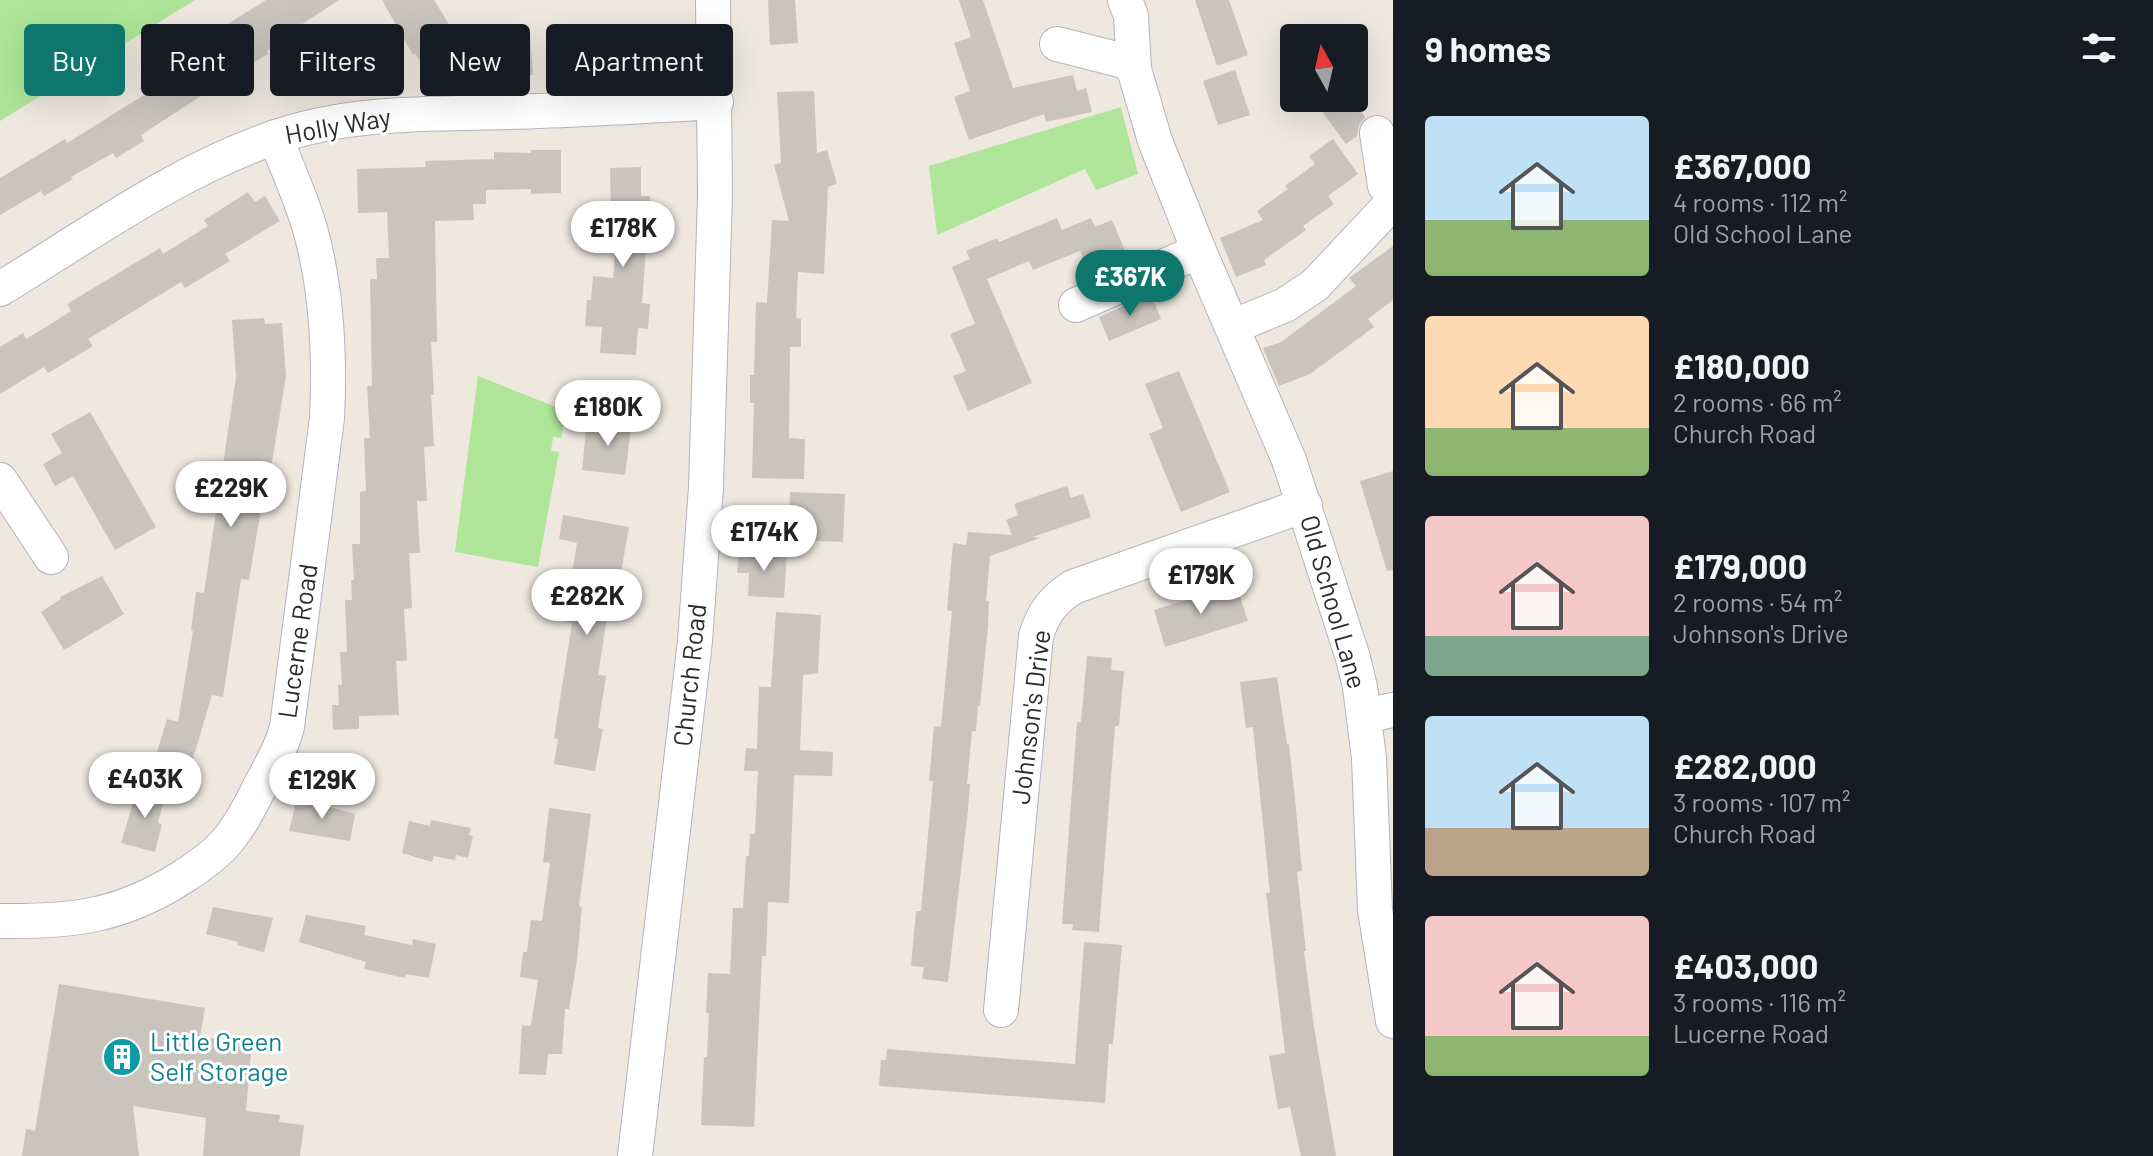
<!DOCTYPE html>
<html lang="en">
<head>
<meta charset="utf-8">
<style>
	body { margin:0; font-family:Barlow,sans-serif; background:#20242c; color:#f1f3f6; height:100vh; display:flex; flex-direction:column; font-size:30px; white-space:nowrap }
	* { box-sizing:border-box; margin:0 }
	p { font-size:26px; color:#9ea1a6 }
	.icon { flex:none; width:44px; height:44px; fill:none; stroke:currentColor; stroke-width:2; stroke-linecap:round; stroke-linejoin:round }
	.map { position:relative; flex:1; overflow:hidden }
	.panel { display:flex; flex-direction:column; background:#171b24; width:760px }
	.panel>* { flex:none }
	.guide { position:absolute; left:24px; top:24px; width:760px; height:72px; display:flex; gap:16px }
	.needle { width:52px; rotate:352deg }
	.buttons { position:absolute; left:1280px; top:24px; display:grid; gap:16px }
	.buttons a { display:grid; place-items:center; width:88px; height:88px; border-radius:8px; background:#171b24; box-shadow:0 8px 32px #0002; font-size:40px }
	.price { position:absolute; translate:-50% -68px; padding:0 18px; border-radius:28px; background:#fff; color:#222; font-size:26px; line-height:52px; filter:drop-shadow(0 2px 4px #0008) }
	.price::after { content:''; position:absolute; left:50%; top:48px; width:24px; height:18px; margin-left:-12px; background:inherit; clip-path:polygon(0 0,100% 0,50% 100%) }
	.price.active { background:#0f766e; color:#fff }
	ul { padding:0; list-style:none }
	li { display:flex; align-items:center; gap:24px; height:200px; padding:0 32px }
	li span { display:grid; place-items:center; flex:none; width:224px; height:160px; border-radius:8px; color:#555 }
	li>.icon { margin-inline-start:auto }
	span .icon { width:96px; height:96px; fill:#fffc; stroke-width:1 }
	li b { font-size:34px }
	h2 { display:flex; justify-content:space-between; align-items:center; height:96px; padding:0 32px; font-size:34px }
	.pill { padding:0 28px; border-radius:8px; background:#171b24; box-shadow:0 8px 32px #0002; font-size:28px; line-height:72px }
	.pill.active { background:#0f766e; color:#fff }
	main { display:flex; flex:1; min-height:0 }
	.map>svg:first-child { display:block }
	.green { fill:#aee599 }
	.building { fill:#c9c5bd }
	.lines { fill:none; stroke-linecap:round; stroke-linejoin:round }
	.minor-casing { stroke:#b2b3c0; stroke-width:36 }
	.minor { stroke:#fff; stroke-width:34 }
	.labels { text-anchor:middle; stroke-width:6; stroke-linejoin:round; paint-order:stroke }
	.street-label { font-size:26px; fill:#2c2c2c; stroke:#fff }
	.culture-label { font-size:26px; fill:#0d838f; stroke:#fff; text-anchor:start }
</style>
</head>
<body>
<main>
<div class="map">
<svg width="1393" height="1156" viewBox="0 0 1393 1156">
	<rect width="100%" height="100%" fill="#eee8de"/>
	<!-- green -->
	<path class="green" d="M 0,0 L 195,0 L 0,121 Z
		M 1121,107 L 1138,174 L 1096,190 L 1085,169 L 937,235 L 929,166 Z
		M 478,376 L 566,411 L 561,438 L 553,437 L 551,451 L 559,452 L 538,567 L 455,552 Z"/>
	<!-- building -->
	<path class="building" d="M 266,0 L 339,0 L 284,36 L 286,39 L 267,51 L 268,54 L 199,94 L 201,96 L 141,135 L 144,141 L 116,158 L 113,153 L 71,177 L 73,179 L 44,196 L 41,191 L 0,215 L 0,178 L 65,139 L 67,143 L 144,95 L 140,88 L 210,45 L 205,38 Z
		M 382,0 L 434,0 L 465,50 L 427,72 L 415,53 L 413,55 Z
		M 768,0 L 795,0 L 798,43 L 770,45 Z
		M 959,0 L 983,0 L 1013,88 L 1073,75 L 1077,91 L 1086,88 L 1092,112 L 1046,122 L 1044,114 L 969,140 L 954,97 L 970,91 L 954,43 L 971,37 Z
		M 1195,0 L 1229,0 L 1248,55 L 1217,66 Z
		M 530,34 L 533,75 L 511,77 L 510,64 L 495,66 L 493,37 Z
		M 1235,70 L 1250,115 L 1218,125 L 1203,81 Z
		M 814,91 L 817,153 L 827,150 L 837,184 L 828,187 L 824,274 L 798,272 L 796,318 L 801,319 L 801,347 L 790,347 L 789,438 L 805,439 L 804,479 L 752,478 L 754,403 L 750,403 L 750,375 L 754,375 L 756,302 L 767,303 L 772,220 L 789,221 L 774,165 L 781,163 L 777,92 Z
		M 1344,98 L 1351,98 L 1365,117 L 1359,125 L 1357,136 L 1346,144 L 1323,113 Z
		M 1333,139 L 1358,174 L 1328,196 L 1334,204 L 1303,226 L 1306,230 L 1264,260 L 1266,265 L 1236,277 L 1220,238 L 1263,220 L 1257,211 L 1288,189 L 1285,186 L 1315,164 L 1309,156 Z
		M 531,150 L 561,150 L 561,193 L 531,194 L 531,189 L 486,190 L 486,204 L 473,204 L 474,220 L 435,221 L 437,342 L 431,342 L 434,395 L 431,395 L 434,446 L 424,447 L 427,501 L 417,501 L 420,553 L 409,553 L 412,608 L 404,609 L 407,661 L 396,661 L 399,715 L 359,716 L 359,729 L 333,730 L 332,705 L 339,705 L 338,685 L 342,685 L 340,652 L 347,652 L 345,600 L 352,600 L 351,580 L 354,580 L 352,544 L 360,544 L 360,492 L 366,491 L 364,438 L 370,438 L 367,386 L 372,386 L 370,279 L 377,279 L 376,258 L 389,258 L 387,212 L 358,213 L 357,169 L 426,167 L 425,161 L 494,159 L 494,152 L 531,153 Z
		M 641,167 L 641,196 L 650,196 L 642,303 L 650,304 L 648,329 L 638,328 L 636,355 L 600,353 L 602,327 L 585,326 L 587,300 L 591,300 L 593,276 L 613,278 L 618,218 L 611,218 L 610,168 Z
		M 248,192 L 255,202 L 265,196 L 280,221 L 225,254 L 230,261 L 185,288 L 181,282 L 88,339 L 93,346 L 70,360 L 48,373 L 44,367 L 0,394 L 0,347 L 23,333 L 26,339 L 49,325 L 71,311 L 67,304 L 160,248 L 163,254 L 208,226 L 204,220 Z
		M 1057,218 L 1062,230 L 1091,218 L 1095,227 L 1112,220 L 1129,260 L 1091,276 L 1080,251 L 1033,270 L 1029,261 L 987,279 L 1032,383 L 968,411 L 953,376 L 966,371 L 950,334 L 975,324 L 952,267 L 970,259 L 966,251 L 997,238 L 999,242 Z
		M 1393,246 L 1393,300 L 1368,319 L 1374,327 L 1310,374 L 1279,386 L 1263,348 L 1281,342 L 1356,286 L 1349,278 Z
		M 1151,294 L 1161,319 L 1109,341 L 1099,317 Z
		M 264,318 L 265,324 L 282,323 L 286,376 L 269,480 L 266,480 L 249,580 L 241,579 L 223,697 L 212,695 L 189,772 L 154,762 L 167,719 L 178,722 L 193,631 L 191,631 L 196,592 L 204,593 L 236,377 L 232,320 Z
		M 1179,371 L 1230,492 L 1181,512 L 1149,434 L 1163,428 L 1145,384 Z
		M 90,412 L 156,527 L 115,550 L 73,476 L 55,486 L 43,464 L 62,453 L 51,434 Z
		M 606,417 L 632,420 L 625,475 L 582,470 L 586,431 L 604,433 Z
		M 1393,471 L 1393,570 L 1387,571 L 1360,481 Z
		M 1067,486 L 1071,498 L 1083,494 L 1091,517 L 1032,537 L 1040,538 L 990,556 L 986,601 L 989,601 L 988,626 L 980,706 L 978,706 L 976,731 L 972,731 L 967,784 L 970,784 L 968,810 L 948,982 L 922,979 L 924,967 L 911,966 L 916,911 L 921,911 L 933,781 L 929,781 L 934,726 L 941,727 L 952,611 L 947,610 L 953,543 L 966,545 L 968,532 L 1012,535 L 1006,520 L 1018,515 L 1014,504 Z
		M 790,492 L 845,494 L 843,542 L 788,540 Z
		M 563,515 L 629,527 L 621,573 L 616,572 L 608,611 L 598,675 L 606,676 L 598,728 L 603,729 L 595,771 L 554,764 L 558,739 L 554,738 L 572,623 L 564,621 L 577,543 L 559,539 Z
		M 739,550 L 787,553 L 784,598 L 748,596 L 749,573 L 737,573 Z
		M 102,576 L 124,614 L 64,650 L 41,612 L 61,599 L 60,597 Z
		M 1236,585 L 1248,621 L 1165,647 L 1154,610 Z
		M 776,612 L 821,615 L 818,673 L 803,675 L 800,750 L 833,752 L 832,776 L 794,775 L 789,903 L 768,902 L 766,956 L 762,956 L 754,1127 L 701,1125 L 704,1057 L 707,1057 L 709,1013 L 706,1013 L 708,973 L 730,974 L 733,908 L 743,908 L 746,856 L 749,856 L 750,834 L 755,834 L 758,771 L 744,771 L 746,748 L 757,749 L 759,687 L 771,687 Z
		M 1087,656 L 1112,658 L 1111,670 L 1124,671 L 1119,726 L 1115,726 L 1099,932 L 1072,930 L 1073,924 L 1062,924 L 1077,722 L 1081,722 Z
		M 1277,677 L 1287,744 L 1289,744 L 1295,799 L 1302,871 L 1297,872 L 1306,951 L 1304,951 L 1314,1027 L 1336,1156 L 1301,1156 L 1290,1107 L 1278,1109 L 1269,1056 L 1285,1053 L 1266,893 L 1270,893 L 1253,727 L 1246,728 L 1240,682 Z
		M 138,786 L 166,793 L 158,823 L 162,824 L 155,852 L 121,843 Z
		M 297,798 L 355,814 L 350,841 L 289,831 Z
		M 549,808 L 591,814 L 579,906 L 582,907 L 577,960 L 569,1009 L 565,1009 L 562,1054 L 548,1054 L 546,1075 L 519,1074 L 522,1025 L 531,1026 L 538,980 L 520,977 L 523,952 L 527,952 L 531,920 L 542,921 L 550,863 L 543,862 Z
		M 431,820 L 471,828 L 469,835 L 473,836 L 468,858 L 456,855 L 455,860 L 434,856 L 432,862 L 402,853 L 409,821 L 430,826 Z
		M 213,907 L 273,918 L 264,952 L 237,945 L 238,942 L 206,934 Z
		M 306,915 L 366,926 L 364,935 L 412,945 L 413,939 L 436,944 L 429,978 L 406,974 L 405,978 L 364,969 L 366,962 L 299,942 Z
		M 1084,942 L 1122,945 L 1113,1044 L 1109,1044 L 1105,1103 L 879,1086 L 881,1060 L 886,1060 L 887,1049 L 1075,1064 Z
		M 59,984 L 205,1008 L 200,1037 L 252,1041 L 246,1111 L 280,1115 L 279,1122 L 304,1125 L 300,1156 L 203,1156 L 206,1118 L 133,1106 L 139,1156 L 22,1156 L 26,1129 L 35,1131 Z"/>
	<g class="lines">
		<!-- minor casing -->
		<g class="minor-casing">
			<path id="minor" d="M 1125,0 L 1131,16 L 1134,69
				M 1057,44 L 1124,61 L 1134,69 L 1155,141 L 1199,251 L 1289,460 L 1353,658 L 1360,687 L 1369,758 L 1375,910 L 1393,1021
				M 1377,133 L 1385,186 L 1393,196
				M 0,289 C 89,235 176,171 276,137 C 352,111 431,114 510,112 C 579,110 648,106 716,102
				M 1076,305 L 1199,251
				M 1232,327 L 1285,305 L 1315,285 L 1393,202
				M 0,480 L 51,557
				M 1364,716 L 1393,710
				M 0,921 C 70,922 120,917 181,878 C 197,868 215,856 228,840 C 244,821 253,799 265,777 C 274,760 282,746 287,727 L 327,418 C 330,355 327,289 310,229 C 301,198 287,167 275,137
				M 1001,1010 L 1036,636 C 1043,613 1053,600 1073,587 L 1305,505
				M 635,1156 L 695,641 L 706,487 L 715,194 L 713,0"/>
		</g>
		<!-- minor -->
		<use href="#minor" class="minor"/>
	</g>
	<!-- icons -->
	<defs>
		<g id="building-disc" transform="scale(2)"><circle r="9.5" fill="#0f9aa8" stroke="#fff"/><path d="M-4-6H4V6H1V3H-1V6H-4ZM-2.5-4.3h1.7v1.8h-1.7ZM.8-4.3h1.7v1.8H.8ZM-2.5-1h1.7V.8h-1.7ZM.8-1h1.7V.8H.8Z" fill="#fff"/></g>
	</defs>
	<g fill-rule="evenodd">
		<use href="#building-disc" x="122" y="1057"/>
	</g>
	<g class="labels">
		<!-- street labels -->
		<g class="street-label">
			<text transform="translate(338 126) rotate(-10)" y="9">Holly Way</text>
			<text transform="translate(1333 602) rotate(74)" y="9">Old School Lane</text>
			<text transform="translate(298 641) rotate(-82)" y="9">Lucerne Road</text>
			<text transform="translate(690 675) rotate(-84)" y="9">Church Road</text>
			<text transform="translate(1031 717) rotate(-83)" y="9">Johnson's Drive</text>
		</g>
		<!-- culture labels -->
		<g class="culture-label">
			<text x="150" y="1051">Little Green<tspan x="150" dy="30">Self Storage</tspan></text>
		</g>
	</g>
</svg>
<div class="buttons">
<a><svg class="needle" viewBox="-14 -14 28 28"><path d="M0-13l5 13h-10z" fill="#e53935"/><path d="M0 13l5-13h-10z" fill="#9ea1a6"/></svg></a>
</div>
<b class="price" style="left:623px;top:269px">£178K</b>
<b class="price active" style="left:1130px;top:318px">£367K</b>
<b class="price" style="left:608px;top:448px">£180K</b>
<b class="price" style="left:231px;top:529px">£229K</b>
<b class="price" style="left:764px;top:573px">£174K</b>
<b class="price" style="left:1201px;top:616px">£179K</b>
<b class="price" style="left:587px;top:637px">£282K</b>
<b class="price" style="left:145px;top:820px">£403K</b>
<b class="price" style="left:322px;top:821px">£129K</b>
<div class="guide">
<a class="pill active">Buy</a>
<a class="pill">Rent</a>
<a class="pill">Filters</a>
<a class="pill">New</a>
<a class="pill">Apartment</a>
</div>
</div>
<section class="panel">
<h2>9 homes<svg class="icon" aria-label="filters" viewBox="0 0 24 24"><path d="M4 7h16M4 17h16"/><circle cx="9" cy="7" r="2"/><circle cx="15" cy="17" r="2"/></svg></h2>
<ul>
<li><span style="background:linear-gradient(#bfe0f5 65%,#8fb573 0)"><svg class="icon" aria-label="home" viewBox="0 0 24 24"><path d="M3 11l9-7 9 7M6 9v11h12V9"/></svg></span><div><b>£367,000</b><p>4 rooms · 112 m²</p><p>Old School Lane</p></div></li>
<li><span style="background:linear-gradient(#ffd9b3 70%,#8fb573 0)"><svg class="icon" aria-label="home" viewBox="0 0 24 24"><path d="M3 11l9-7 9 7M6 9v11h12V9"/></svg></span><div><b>£180,000</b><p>2 rooms · 66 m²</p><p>Church Road</p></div></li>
<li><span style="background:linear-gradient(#f6c9c9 75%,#7fa58c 0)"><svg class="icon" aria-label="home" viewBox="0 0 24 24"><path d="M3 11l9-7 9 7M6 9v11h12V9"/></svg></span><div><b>£179,000</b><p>2 rooms · 54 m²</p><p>Johnson's Drive</p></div></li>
<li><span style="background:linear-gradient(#bfe0f5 70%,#b9a48a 0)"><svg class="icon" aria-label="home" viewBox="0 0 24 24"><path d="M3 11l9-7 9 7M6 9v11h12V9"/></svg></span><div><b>£282,000</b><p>3 rooms · 107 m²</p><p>Church Road</p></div></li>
<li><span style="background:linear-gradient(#f6c9c9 75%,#8fb573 0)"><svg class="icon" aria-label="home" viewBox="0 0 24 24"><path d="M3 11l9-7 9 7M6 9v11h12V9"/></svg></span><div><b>£403,000</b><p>3 rooms · 116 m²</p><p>Lucerne Road</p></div></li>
</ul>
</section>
</main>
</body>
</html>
